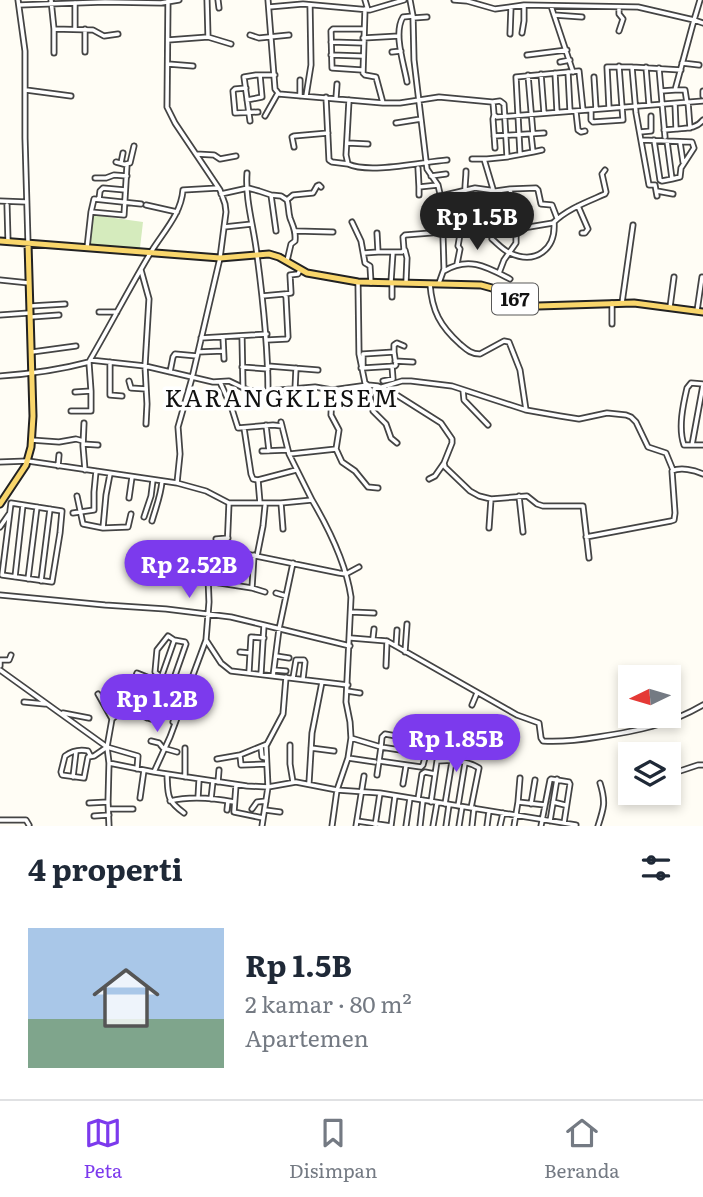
<!DOCTYPE html>
<html lang="id">
<head>
<meta charset="utf-8">
<style>
	body { margin:0; font-family:Literata,serif; background:#f2f2f3; color:#1f2937; height:100vh; display:flex; flex-direction:column; font-size:26px; white-space:nowrap }
	* { box-sizing:border-box; margin:0 }
	p { font-size:23px; color:#747a83 }
	.icon { flex:none; width:38px; height:38px; fill:none; stroke:currentColor; stroke-width:2; stroke-linecap:round; stroke-linejoin:round }
	.map { position:relative; height:826px; overflow:hidden }
	.details { display:flex; flex-direction:column; background:#fff; flex:1 }
	.details>* { flex:none }
	.needle { width:46px; rotate:265deg }
	.controls { position:absolute; left:618px; top:665px; display:grid; gap:14px }
	.controls a { display:grid; place-items:center; width:63px; height:63px; border-radius:0px; background:#fff; box-shadow:0 4px 10px #0003; font-size:35px }
	.price { position:absolute; translate:-50% -60px; padding:0 16px; border-radius:24px; background:#7c3aed; color:#fff; font-size:23px; line-height:46px; filter:drop-shadow(0 2px 4px #0008) }
	.price::after { content:''; position:absolute; left:50%; top:42px; width:21px; height:16px; margin-left:-10px; background:inherit; clip-path:polygon(0 0,100% 0,50% 100%) }
	.price.selected { background:#222; color:#fff }
	ul { padding:0; list-style:none }
	li { display:flex; align-items:center; gap:21px; height:175px; padding:0 28px }
	li+li { border-top:2px solid #e0e1e3 }
	li span { display:grid; place-items:center; flex:none; width:196px; height:140px; border-radius:0px; color:#555 }
	li>.icon { margin-inline-start:auto }
	span .icon { width:84px; height:84px; fill:#fffc; stroke-width:1 }
	li b { font-size:30px }
	h2 { display:flex; justify-content:space-between; align-items:center; height:84px; padding:0 28px; font-size:30px }
	.dock { display:flex; justify-content:space-around; align-items:center; height:98px; border-top:2px solid #e0e1e3; background:#fff; font-size:19px; color:#747a83 }
	.dock a { display:grid; justify-items:center; gap:4px }
	.dock .selected { color:#7c3aed }
	.map>svg:first-child { display:block }
	.green { fill:#d5ebbd }
	.lines { fill:none; stroke-linecap:round; stroke-linejoin:round }
	.minor-casing { stroke:#444; stroke-width:7 }
	.major-casing { stroke:#222; stroke-width:9 }
	.minor { stroke:#fff; stroke-width:3.5 }
	.major { stroke:#f9d66b; stroke-width:5 }
	.labels { text-anchor:middle; stroke-width:7; stroke-linejoin:round; paint-order:stroke }
	.shield { fill:#fff; stroke:#585858; stroke-width:2 }
	.shield-label { font-size:19px; font-weight:bold; fill:#111 }
	.quarter-label { font-size:24px; letter-spacing:2px; fill:#111; stroke:#fff }
</style>
</head>
<body>
<div class="map">
<svg width="703" height="826" viewBox="0 0 703 826">
	<rect width="100%" height="100%" fill="#fffdf5"/>
	<!-- green -->
	<path class="green" d="M 93,215 L 143,222 L 140,248 L 88,245 Z"/>
	<g class="lines">
		<!-- minor casing -->
		<g class="minor-casing">
			<path id="minor" d="M 18,0 L 25,51 L 25,138 L 28,243
				M 51,0 L 54,29 L 54,53
				M 207,0 L 208,37 L 231,44
				M 218,0 L 219,8
				M 268,0 L 275,89 L 279,94 L 383,103 L 400,103 L 439,97 L 492,102 L 493,102 L 494,115 L 497,117 L 703,101
				M 365,0 L 368,10
				M 410,0 L 413,16 L 414,60 L 427,169 L 438,185 L 442,203 L 444,269 L 439,283
				M 454,0 L 467,1 L 495,9 L 524,5 L 638,7 L 694,20 L 700,0
				M 75,3 L 75,29
				M 19,5 L 105,2 L 161,3 L 179,0
				M 551,6 L 573,72
				M 269,7 L 303,4 L 370,10 L 404,0
				M 365,9 L 363,73 L 365,75 L 376,77 L 383,103
				M 554,15 L 582,17
				M 413,18 L 427,17
				M 54,29 L 93,30 L 104,36 L 118,34
				M 619,31 L 623,19 L 619,14 L 619,7
				M 522,33 L 524,21 L 524,5
				M 510,34 L 511,7
				M 250,35 L 259,38 L 289,35
				M 363,38 L 399,36
				M 168,40 L 208,37
				M 331,42 L 363,43
				M 85,52 L 85,29
				M 392,52 L 401,51
				M 331,55 L 362,56
				M 527,55 L 567,50
				M 560,62 L 570,60
				M 682,63 L 699,65
				M 168,64 L 193,66
				M 632,67 L 636,113 L 649,185 L 655,185 L 657,196
				M 646,67 L 649,105
				M 659,68 L 665,137
				M 362,70 L 332,68 L 331,31 L 333,29 L 363,29
				M 568,72 L 570,111
				M 555,73 L 557,112
				M 541,74 L 544,113
				M 528,75 L 533,134
				M 594,77 L 596,109
				M 407,82 C 404,64 393,33 403,17 L 413,16
				M 246,88 L 235,89 L 233,91 L 235,113 L 258,112
				M 26,90 L 71,96
				M 661,91 L 675,90
				M 703,91 L 703,96
				M 300,96 L 300,80
				M 306,96 L 311,65 L 310,5
				M 326,97 L 329,160 L 332,162 L 348,164
				M 336,98 L 337,84
				M 247,100 L 262,97 L 260,75
				M 349,100 L 346,155 L 348,164 C 369,174 422,162 447,160
				M 493,102 L 500,101 L 504,104 L 507,157 L 533,152 L 531,134
				M 688,102 L 690,128
				M 687,103 L 685,90 L 675,90 L 694,20 L 703,23
				M 609,108 L 607,67 L 632,67 L 681,70
				M 591,110 L 591,120 L 593,122 L 623,120 L 619,66
				M 576,112 L 578,130 L 581,132 L 585,131
				M 494,115 L 493,119 L 495,148
				M 265,116 L 278,93
				M 250,121 L 244,77 L 256,75 L 275,75
				M 396,123 L 421,119
				M 677,129 C 687,128 696,129 703,120
				M 664,130 L 676,129 L 675,104
				M 640,132 L 651,131 L 651,116
				M 494,136 L 544,133
				M 642,140 L 692,142 L 694,148 L 681,168 L 680,177 L 672,179
				M 654,140 L 660,180 L 662,181 L 672,179 L 667,141
				M 680,142 L 683,162
				M 348,143 L 368,144
				M 294,147 L 292,137 L 294,136 L 328,133
				M 533,152 L 542,150
				M 196,154 L 214,155 L 220,159 L 236,156
				M 520,154 L 516,77 L 579,71 L 583,110
				M 472,159 L 487,159 L 507,157
				M 484,159 L 493,189
				M 121,163 L 123,153
				M 126,164 L 130,163 L 134,146
				M 418,168 L 419,187 L 438,185
				M 247,173 C 245,201 254,227 257,255 C 263,300 268,345 268,391
				M 431,176 L 446,174
				M 95,178 L 106,178 L 114,175 L 127,176
				M 419,187 L 419,195
				M 510,189 L 536,188 L 538,190 L 541,204 L 552,205 L 557,218
				M 657,191 L 673,194
				M 221,194 L 248,188 L 259,191 L 271,195 L 281,196 L 287,200 C 289,206 288,211 290,218 C 293,226 296,231 295,241 L 291,244 L 287,261
				M 271,195 L 276,231
				M 441,196 L 475,188 L 496,191 L 510,189 L 516,221 L 516,243 L 504,260 L 499,273
				M 99,199 L 100,191 L 103,188 L 125,190
				M 287,200 L 293,195 L 313,193 L 317,186 L 319,185 L 321,187
				M 0,201 L 26,202
				M 7,205 L 8,241
				M 146,205 L 177,212
				M 578,206 L 588,229 L 585,233 L 582,233
				M 91,212 L 94,199 L 141,204
				M 495,219 L 496,191
				M 352,222 L 361,241 L 365,263 L 370,266 L 371,283
				M 504,222 L 516,221
				M 224,227 L 252,224
				M 517,229 L 553,223 C 567,209 587,202 605,194 L 606,192 L 602,174 L 605,170
				M 296,231 L 333,232
				M 377,233 L 378,252 L 393,252 L 391,282
				M 492,239 C 498,244 503,250 510,253 C 536,265 556,249 554,222
				M 87,248 L 91,212 L 124,215 L 127,165 L 116,162
				M 405,250 L 407,258 L 406,282
				M 393,252 L 402,252 L 404,250 L 403,237 L 405,235 L 443,232
				M 364,253 L 378,252
				M 457,264 L 460,249 L 458,246 L 464,211 C 470,204 466,198 465,189 C 465,183 466,177 466,171
				M 141,270 L 149,299 L 145,366 L 147,404 L 146,424
				M 444,271 C 469,256 487,267 510,279
				M 0,280 L 29,283
				M 358,282 L 359,354 L 365,383 L 368,385 L 378,386 L 392,392 L 441,423 L 452,439 L 452,443 L 444,463 L 445,467 L 470,491 L 479,496 L 491,499 L 527,496 L 537,504 L 543,506 L 583,506 L 589,558
				M 430,284 C 432,311 440,326 460,344 C 467,350 471,354 480,354 L 504,341 L 509,342 L 520,370 L 526,410
				M 285,294 L 291,293 L 290,275 L 298,274 L 300,270
				M 262,296 L 284,294 L 286,297 L 288,337 L 287,339 L 267,340
				M 392,297 L 392,282
				M 612,303 L 612,324
				M 622,303 L 633,225
				M 31,306 L 65,304
				M 670,307 L 674,277
				M 697,311 L 702,277
				M 99,312 L 117,312
				M 0,315 L 29,313
				M 31,317 L 59,315
				M 242,336 L 243,388
				M 223,337 L 224,359
				M 201,338 L 267,334
				M 32,352 L 76,346
				M 198,352 L 223,351
				M 90,360 C 111,324 130,287 151,252 C 164,231 181,214 183,190 L 218,188
				M 395,361 L 413,362
				M 110,362 L 110,395 L 122,396
				M 268,366 L 318,370
				M 242,367 L 268,369
				M 361,368 L 363,368 L 363,354 L 394,352 L 394,345 L 397,343 L 404,346
				M 363,368 L 395,366 L 396,365 L 394,352
				M 170,372 L 173,357 L 175,354 L 197,356
				M 0,376 C 30,374 59,370 89,362 L 90,360 L 145,366 L 213,382 L 229,381 L 250,391 L 268,391 L 315,387 L 332,390 L 368,385 L 373,411 L 386,424 L 391,438 L 397,443
				M 129,381 L 131,388 L 146,389
				M 383,381 L 393,379 L 392,366
				M 220,382 L 232,409 L 238,428 L 273,425 L 282,426
				M 703,384 L 691,383 L 687,388 C 683,405 678,428 684,445 L 703,445
				M 382,387 L 402,381 L 411,381 L 452,386 L 526,410 L 560,416 L 579,419 L 607,413 L 626,415 L 631,417 L 636,422 L 648,447 L 666,453 L 673,470
				M 295,389 L 296,368
				M 332,390 L 331,415 L 339,430 L 336,449 L 342,462 L 355,471 L 368,487 L 378,488
				M 463,390 L 464,400 L 488,425
				M 75,392 L 91,391
				M 71,411 L 91,411 L 91,391 L 89,363
				M 281,422 L 289,454 L 312,500
				M 84,423 L 83,446 L 85,470
				M 266,425 L 269,451
				M 244,428 L 251,474 L 253,479 L 258,480 L 260,503
				M 31,440 L 59,442 L 76,439 L 83,441
				M 83,444 L 98,445
				M 692,445 L 703,385
				M 262,451 L 288,450
				M 290,454 L 336,449
				M 0,462 L 28,461 L 177,483 L 180,454 L 178,427 L 192,378 L 220,258 L 226,212 L 225,204 L 220,190 L 175,123 L 167,107 L 168,0
				M 58,466 L 59,455
				M 429,479 L 435,476 L 444,463
				M 258,480 L 296,470
				M 77,496 L 83,524 L 103,528 L 106,495 L 110,474
				M 519,496 L 523,532
				M 129,498 L 132,477
				M 11,503 L 62,511 L 60,533 L 52,582 L 2,575 Z
				M 229,503 L 281,503 L 312,500 C 329,529 346,563 351,597 L 346,702 L 350,722 L 351,738 L 348,758 L 337,790 L 380,793 L 576,825
				M 281,503 L 283,529
				M 73,513 L 94,510 L 94,492 L 96,471
				M 144,517 L 151,496 L 153,480
				M 152,521 C 156,507 161,495 162,481
				M 0,527 L 9,514
				M 103,528 L 128,527 L 131,514
				M 489,528 L 491,499
				M 586,537 L 671,521 L 674,520 L 675,513 L 672,471 C 681,467 694,470 703,474
				M 216,539 L 228,538
				M 187,549 L 207,550
				M 227,551 L 246,554 L 339,573 L 346,574 L 359,567
				M 254,555 L 252,588 L 265,592
				M 257,556 L 263,526 L 265,506
				M 15,577 L 23,505
				M 28,579 L 37,507
				M 41,581 L 50,509
				M 207,581 L 252,588
				M 219,583 L 219,574
				M 276,593 L 286,596
				M 0,595 L 105,605 L 166,609 L 231,617 L 264,625
				M 351,612 L 374,613
				M 351,638 L 387,641 L 386,666
				M 373,638 L 374,629
				M 206,640 L 221,663 L 231,671 L 348,685
				M 387,641 L 517,715 L 539,723 L 541,738 L 543,741 C 561,742 580,740 598,737 C 637,731 669,725 703,705
				M 396,646 L 397,630
				M 240,652 L 250,653
				M 405,652 L 407,624
				M 276,656 L 289,658
				M 0,660 L 0,666
				M 1,660 L 9,660 L 11,655
				M 0,670 L 107,747 L 109,763 L 108,802 L 109,826
				M 274,670 L 286,671
				M 249,672 L 251,637 L 264,638
				M 261,674 L 264,625 L 350,646
				M 273,676 L 279,629 L 293,563
				M 286,677 L 283,714 L 266,746 L 268,787 L 296,782 L 337,790 L 332,826
				M 293,678 L 296,660 L 304,660 L 305,662 L 303,679
				M 347,691 L 360,693
				M 176,692 L 185,695
				M 98,694 L 112,719
				M 24,702 L 45,704
				M 472,705 L 477,693
				M 63,713 L 89,718
				M 135,714 C 139,702 143,689 147,677 L 137,673 L 130,693 L 177,711
				M 147,718 L 174,641
				M 173,722 L 179,705
				M 351,738 L 381,747 L 382,737 L 385,734 L 424,741 L 427,743 L 426,754
				M 151,741 L 159,743 L 163,748 L 177,752
				M 290,745 L 290,764 L 293,782
				M 107,747 L 138,756 L 137,769
				M 261,747 L 262,757 L 266,758
				M 311,748 L 334,751
				M 90,755 L 88,751 C 79,749 72,751 65,756 L 61,772 L 62,775 L 84,778 L 88,757 L 94,756 L 107,747 L 112,719 C 126,705 143,718 159,721 L 186,644 L 185,642 L 174,640 L 168,636 L 157,650 L 155,672 L 161,677 L 173,681
				M 348,758 L 375,762
				M 217,759 L 240,755
				M 109,763 L 154,772 L 170,737 L 206,640 L 209,602 L 207,550 L 227,551 L 229,503 L 206,491 L 177,483
				M 266,764 L 241,765 L 240,755 L 267,744
				M 154,772 L 247,786 L 268,787 L 262,826
				M 677,772 L 698,765 L 703,765
				M 167,774 C 168,795 166,800 184,813
				M 377,775 L 381,747 L 426,754 L 423,765 L 421,767 L 379,761
				M 73,777 L 76,752
				M 185,777 L 185,748
				M 520,778 L 518,802 L 545,805
				M 218,782 L 219,770
				M 309,783 L 312,733 L 322,682
				M 403,784 L 406,766
				M 236,785 L 234,812 L 263,818
				M 140,798 L 144,770
				M 198,798 L 199,780
				M 211,799 L 213,781
				M 418,799 L 422,774 L 425,772 L 435,774
				M 170,801 C 191,796 213,798 234,802
				M 431,802 L 437,761 C 450,760 468,761 479,768 L 471,808
				M 553,802 L 565,805
				M 89,803 L 108,802
				M 445,804 L 452,761
				M 531,804 L 535,780
				M 458,806 L 465,763
				M 109,809 L 133,809
				M 252,809 L 257,802 L 266,801
				M 227,810 L 228,801
				M 265,810 L 280,812
				M 94,816 L 109,815
				M 0,820 L 26,820 L 29,825
				M 357,821 L 391,826 L 395,796
				M 550,821 L 557,779
				M 356,826 L 364,776
				M 375,826 L 380,793
				M 406,826 L 410,798
				M 420,826 L 423,800
				M 433,826 L 437,803
				M 446,826 L 449,805
				M 459,826 L 462,807
				M 472,826 L 474,808
				M 487,826 L 489,811
				M 500,826 L 503,813
				M 514,826 L 518,802
				M 541,826 L 550,780 L 551,779 L 569,782 L 570,784 L 564,823
				M 598,826 C 604,808 606,802 600,783"/>
		</g>
		<!-- major casing -->
		<g class="major-casing">
			<path id="major" d="M 0,241 L 220,258 L 269,254 L 279,257 L 307,273 L 358,282 L 481,285 L 492,288 L 512,298 L 538,306 L 634,303 L 703,312
				M 0,504 L 26,465 L 31,447 L 33,416 L 28,243"/>
		</g>
		<!-- minor -->
		<use href="#minor" class="minor"/>
		<!-- major -->
		<use href="#major" class="major"/>
	</g>
	<g class="labels">
		<!-- shield labels -->
		<rect class="shield" x="492" y="283.5" width="46" height="31" rx="5"/>
		<g class="shield-label">
			<text x="515" y="306">167</text>
		</g>
		<!-- quarter labels -->
		<g class="quarter-label">
			<text x="282" y="407">KARANGKLESEM</text>
		</g>
	</g>
</svg>
<div class="controls">
<a><svg class="needle" viewBox="-14 -14 28 28"><path d="M0-13l5 13h-10z" fill="#e53935"/><path d="M0 13l5-13h-10z" fill="#747a83"/></svg></a>
<a><svg class="icon" aria-label="layers" viewBox="0 0 24 24"><path d="M12 4l9 5-9 5-9-5zM3 14l9 5 9-5"/></svg></a>
</div>
<b class="price selected" style="left:477px;top:252px">Rp 1.5B</b>
<b class="price" style="left:189px;top:600px">Rp 2.52B</b>
<b class="price" style="left:157px;top:734px">Rp 1.2B</b>
<b class="price" style="left:456px;top:774px">Rp 1.85B</b>
</div>
<section class="details">
<h2>4 properti<svg class="icon" aria-label="filters" viewBox="0 0 24 24"><path d="M4 7h16M4 17h16"/><circle cx="9" cy="7" r="2"/><circle cx="15" cy="17" r="2"/></svg></h2>
<ul>
<li><span style="background:linear-gradient(#a9c7e8 65%,#7fa58c 0)"><svg class="icon" aria-label="home" viewBox="0 0 24 24"><path d="M3 11l9-7 9 7M6 9v11h12V9"/></svg></span><div><b>Rp 1.5B</b><p>2 kamar · 80 m²</p><p>Apartemen</p></div></li>
</ul>
</section>
<nav class="dock">
<a class="selected"><svg class="icon" aria-label="map" viewBox="0 0 24 24"><path d="M3 6l6-2 6 2 6-2v14l-6 2-6-2-6 2zM9 4v14M15 6v14"/></svg>Peta</a>
<a><svg class="icon" aria-label="saved" viewBox="0 0 24 24"><path d="M7 4h10v16l-5-4-5 4z"/></svg>Disimpan</a>
<a><svg class="icon" aria-label="home" viewBox="0 0 24 24"><path d="M3 11l9-7 9 7M6 9v11h12V9"/></svg>Beranda</a>
</nav>
</body>
</html>
